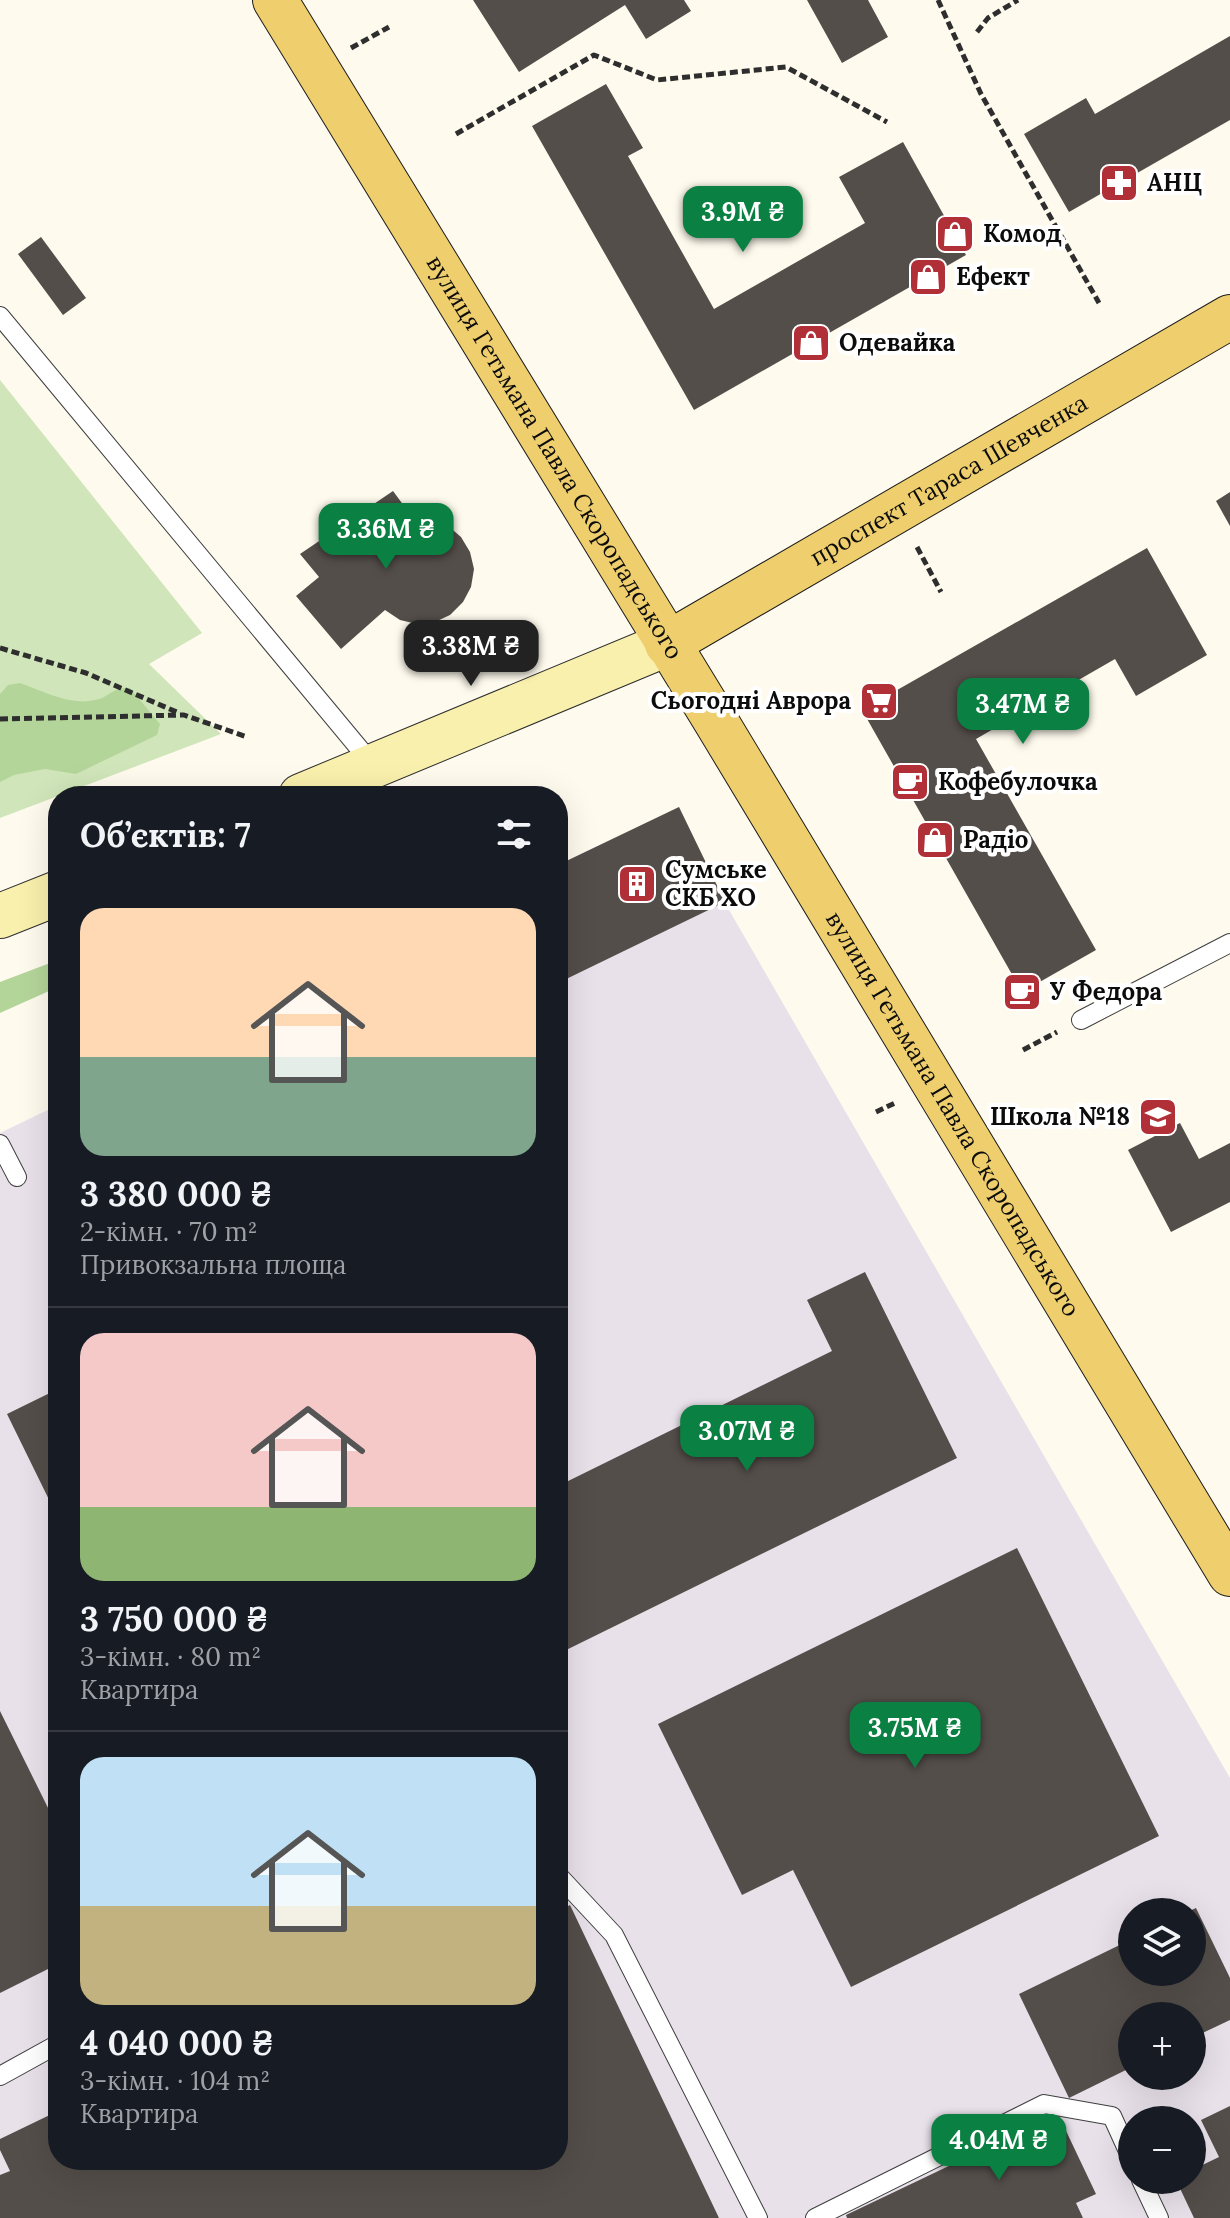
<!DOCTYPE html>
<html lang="uk">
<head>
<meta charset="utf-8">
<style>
	body { margin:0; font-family:Lora,serif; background:#242831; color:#f1f3f6; height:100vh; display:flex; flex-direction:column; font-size:30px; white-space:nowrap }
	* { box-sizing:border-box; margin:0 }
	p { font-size:26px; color:#9ea1a6 }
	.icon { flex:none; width:44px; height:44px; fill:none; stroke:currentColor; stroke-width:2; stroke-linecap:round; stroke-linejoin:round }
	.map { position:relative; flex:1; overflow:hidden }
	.details { position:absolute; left:48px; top:786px; width:520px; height:1384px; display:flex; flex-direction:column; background:#171b24; border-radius:32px; box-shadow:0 8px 32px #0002 }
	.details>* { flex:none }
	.fabs { position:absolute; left:1118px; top:1898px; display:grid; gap:16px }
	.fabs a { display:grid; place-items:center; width:88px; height:88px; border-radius:50%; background:#171b24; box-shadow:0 8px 32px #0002; font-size:40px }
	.price { position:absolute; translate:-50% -68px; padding:0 18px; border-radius:16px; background:#0b8043; color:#fff; font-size:26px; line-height:52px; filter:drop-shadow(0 2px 4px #0008) }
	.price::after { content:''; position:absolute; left:50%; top:48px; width:24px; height:18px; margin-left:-12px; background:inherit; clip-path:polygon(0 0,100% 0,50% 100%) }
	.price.selected { background:#222; color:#fff }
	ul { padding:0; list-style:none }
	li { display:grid; align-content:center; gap:16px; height:424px; padding:0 32px }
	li+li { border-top:2px solid #363941 }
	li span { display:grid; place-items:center; height:248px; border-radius:24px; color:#555 }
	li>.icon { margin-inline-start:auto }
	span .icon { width:144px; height:144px; fill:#fffc; stroke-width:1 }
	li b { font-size:34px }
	h2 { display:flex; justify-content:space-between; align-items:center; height:96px; padding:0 32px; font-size:34px }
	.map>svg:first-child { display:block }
	.industrial { fill:#e9e1ea; fill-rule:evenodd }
	.green { fill:#d0e5b9 }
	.forest { fill:#b4d59a }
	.building { fill:#544e4a }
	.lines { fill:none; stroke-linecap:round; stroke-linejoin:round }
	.lane-casing { stroke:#3f3f3f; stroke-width:20 }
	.secondary-casing { stroke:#2e2e2e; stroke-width:46 }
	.primary-casing { stroke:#1d1d1d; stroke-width:46 }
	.path { stroke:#2e2e2e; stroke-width:5; stroke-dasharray:8 4; stroke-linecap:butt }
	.lane { stroke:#fff; stroke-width:18 }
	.secondary { stroke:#f9f0ad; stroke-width:44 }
	.primary { stroke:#eece6d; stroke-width:44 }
	.labels { text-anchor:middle; stroke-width:8; stroke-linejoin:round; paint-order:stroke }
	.poi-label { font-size:24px; font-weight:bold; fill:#0c0c0c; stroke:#fff; text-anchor:start }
	.street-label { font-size:24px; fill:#0c0c0c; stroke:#fff }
</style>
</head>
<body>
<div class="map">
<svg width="1230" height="2218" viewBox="0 0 1230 2218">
	<rect width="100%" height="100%" fill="#fefaed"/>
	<!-- industrial -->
	<path class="industrial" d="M 679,807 L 725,903 L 1230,1778 L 1230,2218 L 0,2218 L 0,1133 L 58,1105 L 58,2160 L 558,2160 L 558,865 ZM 1132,1912 L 1192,1912 L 1192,1972 L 1132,1972 ZM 1132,2016 L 1192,2016 L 1192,2076 L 1132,2076 ZM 1132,2120 L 1192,2120 L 1192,2180 L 1132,2180 Z"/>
	<!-- green -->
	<path class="green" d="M 0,380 L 202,633 L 149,664 L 221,734 L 0,818 Z"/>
	<!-- forest -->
	<path class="forest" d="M 20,683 C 43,691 70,706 95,700 C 110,697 112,687 130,688 L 160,724 L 157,735 L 76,774 L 45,769 L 14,775 L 0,782 L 0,694 L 8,685 Z
		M 58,960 L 58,987 L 0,1013 L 0,982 Z"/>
	<!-- building -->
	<path class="building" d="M 473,0 L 684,0 L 691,11 L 646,39 L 625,5 L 519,72 Z
		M 807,0 L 868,0 L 888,37 L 842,63 Z
		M 1230,36 L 1230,120 L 1069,212 L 1024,134 L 1086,98 L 1095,114 Z
		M 606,84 L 643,148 L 628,156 L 714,309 L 865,223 L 839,177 L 903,142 L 966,255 L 694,410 L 532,126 Z
		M 41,237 L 86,298 L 63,315 L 18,254 Z
		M 393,491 L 413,518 L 430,519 L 447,525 L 461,537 L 470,552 L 474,569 L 471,587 L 463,602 L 450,615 L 435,622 L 417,624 L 400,620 L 385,610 L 341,649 L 296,596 L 319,577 L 300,554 Z
		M 1230,492 L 1230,526 L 1216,501 Z
		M 1147,548 L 1207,655 L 1136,696 L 1115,659 L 976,739 L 1096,950 L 1022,992 L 862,710 Z
		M 679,807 L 725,902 L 558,983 L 558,865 Z
		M 1180,1123 L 1199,1159 L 1230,1143 L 1230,1202 L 1171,1232 L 1128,1150 Z
		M 865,1272 L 957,1458 L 558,1654 L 558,1486 L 832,1351 L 807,1300 Z
		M 58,1389 L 58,1518 L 7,1414 Z
		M 1017,1548 L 1159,1836 L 851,1987 L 793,1870 L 742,1895 L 658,1724 Z
		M 0,1711 L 58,1828 L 58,1964 L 0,1993 Z
		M 570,1905 L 719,2218 L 0,2218 L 0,2175 L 10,2171 L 0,2150 L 0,2139 L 58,2111 L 58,2160 L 558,2160 L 558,1911 Z
		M 1196,1908 L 1230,1978 L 1230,2020 L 1192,2038 L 1192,2016 L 1132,2016 L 1132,2067 L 1069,2098 L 1019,1994 L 1132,1939 L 1132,1972 L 1192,1972 L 1192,1912 L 1187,1912 Z
		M 1230,2106 L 1230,2218 L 1194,2218 L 1176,2180 L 1192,2180 L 1192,2170 L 1219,2157 L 1201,2120 Z
		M 1058,2114 L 1096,2194 L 1076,2203 L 1083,2218 L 847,2218 L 846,2215 Z"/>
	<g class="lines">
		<!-- lane casing -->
		<g class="lane-casing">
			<path id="lane" d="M 0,316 L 373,765
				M 1081,1020 L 1230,943
				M 0,1144 L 17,1177
				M 558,1875 L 614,1935 L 758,2218
				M 0,2076 L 58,2044
				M 1141,2180 L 1159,2218
				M 815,2218 L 1044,2104 L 1112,2116 L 1132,2160"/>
		</g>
		<!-- secondary casing -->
		<g class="secondary-casing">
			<path id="secondary" d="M 301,796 L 667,644
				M 0,916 L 58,893"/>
		</g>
		<!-- primary casing -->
		<g class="primary-casing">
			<g id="primary">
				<path id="s1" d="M 275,0 L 717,723 L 1230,1574"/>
				<path id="s2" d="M 667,644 L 1230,317"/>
			</g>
		</g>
		<!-- path -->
		<path class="path" d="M 938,0 L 981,94 L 1099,303
			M 977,32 L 988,18 L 1018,0
			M 351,48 L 389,27
			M 456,134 L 594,55 L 657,80 L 786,67 L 887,122
			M 917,547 L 941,592
			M 0,648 L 86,673 L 179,713
			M 0,719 L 184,715 L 247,737
			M 1023,1050 L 1057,1032
			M 876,1112 L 897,1102"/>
		<!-- lane -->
		<use href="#lane" class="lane"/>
		<!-- secondary -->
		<use href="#secondary" class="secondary"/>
		<!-- primary -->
		<use href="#primary" class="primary"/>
	</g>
	<!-- icons -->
	<defs>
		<g id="pharmacy-square" transform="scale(2)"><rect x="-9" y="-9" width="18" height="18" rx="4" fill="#b12f36" stroke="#fff"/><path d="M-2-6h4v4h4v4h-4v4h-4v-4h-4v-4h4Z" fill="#fff"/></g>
		<g id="shop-square" transform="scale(2)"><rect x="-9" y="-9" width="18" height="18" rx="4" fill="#b12f36" stroke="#fff"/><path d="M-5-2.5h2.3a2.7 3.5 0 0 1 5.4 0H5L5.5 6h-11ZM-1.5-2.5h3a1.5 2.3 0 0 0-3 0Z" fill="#fff"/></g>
		<g id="supermarket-square" transform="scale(2)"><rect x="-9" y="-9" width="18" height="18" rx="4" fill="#b12f36" stroke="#fff"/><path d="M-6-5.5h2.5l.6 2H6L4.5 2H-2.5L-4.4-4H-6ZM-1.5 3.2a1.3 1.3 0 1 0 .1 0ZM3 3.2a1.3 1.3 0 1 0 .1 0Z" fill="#fff"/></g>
		<g id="cafe-square" transform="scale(2)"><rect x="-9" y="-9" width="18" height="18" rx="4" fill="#b12f36" stroke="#fff"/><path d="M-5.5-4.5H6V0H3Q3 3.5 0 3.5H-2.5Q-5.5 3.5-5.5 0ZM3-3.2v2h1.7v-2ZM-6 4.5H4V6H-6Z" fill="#fff"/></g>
		<g id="building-square" transform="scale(2)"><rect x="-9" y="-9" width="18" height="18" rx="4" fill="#b12f36" stroke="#fff"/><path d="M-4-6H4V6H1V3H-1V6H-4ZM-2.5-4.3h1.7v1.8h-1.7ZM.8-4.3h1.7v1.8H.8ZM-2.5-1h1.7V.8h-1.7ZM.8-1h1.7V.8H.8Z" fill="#fff"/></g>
		<g id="school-square" transform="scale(2)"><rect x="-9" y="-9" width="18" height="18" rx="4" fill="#b12f36" stroke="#fff"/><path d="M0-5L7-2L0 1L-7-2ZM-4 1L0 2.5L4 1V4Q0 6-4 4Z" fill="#fff"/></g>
	</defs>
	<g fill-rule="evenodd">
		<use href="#pharmacy-square" x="1119" y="183"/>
		<use href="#shop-square" x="955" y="234"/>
		<use href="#shop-square" x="928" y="277"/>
		<use href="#shop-square" x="811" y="343"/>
		<use href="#supermarket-square" x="879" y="701"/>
		<use href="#cafe-square" x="910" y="782"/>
		<use href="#shop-square" x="935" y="840"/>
		<use href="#building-square" x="637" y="884"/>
		<use href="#cafe-square" x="1022" y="992"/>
		<use href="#school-square" x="1158" y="1117"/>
	</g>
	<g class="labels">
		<!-- poi labels -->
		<g class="poi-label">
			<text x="1147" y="191">АНЦ</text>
			<text x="983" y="242">Комод</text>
			<text x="956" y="285">Ефект</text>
			<text x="839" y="351">Одевайка</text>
			<text x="851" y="709" text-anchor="end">Сьогодні Аврора</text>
			<text x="938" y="790">Кофебулочка</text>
			<text x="963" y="848">Радіо</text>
			<text x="665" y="878">Сумське<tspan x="665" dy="28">СКБ ХО</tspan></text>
			<text x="1050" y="1000">У Федора</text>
			<text x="1130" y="1125" text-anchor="end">Школа №18</text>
		</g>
		<!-- street labels -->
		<g class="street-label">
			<text dy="8" stroke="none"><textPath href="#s1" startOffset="536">вулиця Гетьмана Павла Скоропадського</textPath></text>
			<text dy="8" stroke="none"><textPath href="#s2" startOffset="326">проспект Тараса Шевченка</textPath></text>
			<text dy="8" stroke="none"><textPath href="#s1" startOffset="1304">вулиця Гетьмана Павла Скоропадського</textPath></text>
		</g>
	</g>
</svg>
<div class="fabs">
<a><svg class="icon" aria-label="layers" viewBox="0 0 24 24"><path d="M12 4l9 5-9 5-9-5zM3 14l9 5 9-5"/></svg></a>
<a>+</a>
<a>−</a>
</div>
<b class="price" style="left:743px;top:254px">3.9M ₴</b>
<b class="price" style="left:386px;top:571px">3.36M ₴</b>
<b class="price selected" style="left:471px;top:688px">3.38M ₴</b>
<b class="price" style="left:1023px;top:746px">3.47M ₴</b>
<b class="price" style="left:747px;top:1473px">3.07M ₴</b>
<b class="price" style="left:915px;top:1770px">3.75M ₴</b>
<b class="price" style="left:999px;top:2182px">4.04M ₴</b>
<section class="details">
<h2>Об’єктів: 7<svg class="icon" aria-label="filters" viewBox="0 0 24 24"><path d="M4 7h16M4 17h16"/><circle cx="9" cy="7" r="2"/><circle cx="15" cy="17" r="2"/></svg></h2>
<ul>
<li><span style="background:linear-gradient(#ffd9b3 60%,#7fa58c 0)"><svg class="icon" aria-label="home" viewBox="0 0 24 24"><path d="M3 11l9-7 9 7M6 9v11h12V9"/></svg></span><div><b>3 380 000 ₴</b><p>2-кімн. · 70 m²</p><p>Привокзальна площа</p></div></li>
<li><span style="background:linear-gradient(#f6c9c9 70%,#8fb573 0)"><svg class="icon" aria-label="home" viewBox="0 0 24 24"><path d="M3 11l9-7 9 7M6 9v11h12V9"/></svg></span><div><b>3 750 000 ₴</b><p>3-кімн. · 80 m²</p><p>Квартира</p></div></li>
<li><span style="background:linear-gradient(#bfe0f5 60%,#c2b280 0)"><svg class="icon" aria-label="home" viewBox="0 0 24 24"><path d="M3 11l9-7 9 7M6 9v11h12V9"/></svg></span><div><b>4 040 000 ₴</b><p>3-кімн. · 104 m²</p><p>Квартира</p></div></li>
</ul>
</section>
</div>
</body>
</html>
